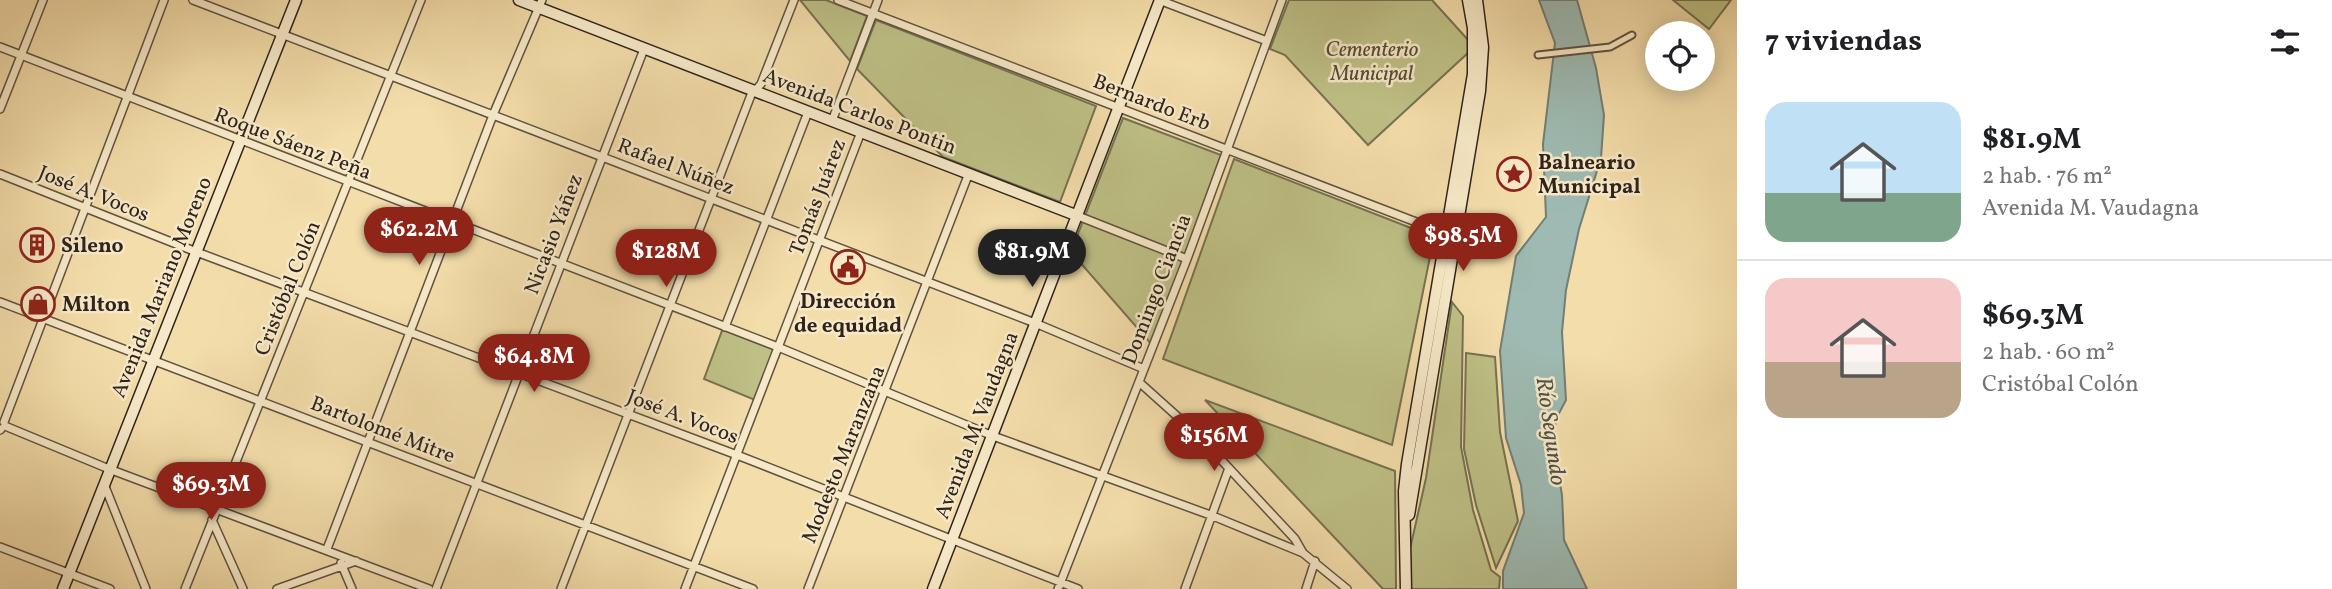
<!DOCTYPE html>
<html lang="es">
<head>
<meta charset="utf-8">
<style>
	body { margin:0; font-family:Vollkorn,serif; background:#f2f2f2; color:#202124; height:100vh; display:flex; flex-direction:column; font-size:26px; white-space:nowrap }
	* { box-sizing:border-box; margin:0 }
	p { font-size:23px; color:#757577 }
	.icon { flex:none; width:38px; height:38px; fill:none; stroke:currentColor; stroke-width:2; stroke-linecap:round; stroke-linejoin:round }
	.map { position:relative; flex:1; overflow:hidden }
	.panel { display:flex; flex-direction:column; background:#fff; width:595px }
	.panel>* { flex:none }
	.controls { position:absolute; left:1645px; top:21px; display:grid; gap:14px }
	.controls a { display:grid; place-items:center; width:70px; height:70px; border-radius:50%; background:#fff; box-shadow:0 4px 18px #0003; font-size:35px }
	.price { position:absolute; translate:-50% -60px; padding:0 16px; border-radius:24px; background:#8f2418; color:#fff; font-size:23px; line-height:46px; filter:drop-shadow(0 2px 4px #0008) }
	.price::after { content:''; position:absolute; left:50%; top:42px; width:21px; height:16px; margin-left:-10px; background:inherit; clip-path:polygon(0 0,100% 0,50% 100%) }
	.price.active { background:#222; color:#fff }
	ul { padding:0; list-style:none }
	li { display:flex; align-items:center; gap:21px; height:175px; padding:0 28px }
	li+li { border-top:2px solid #e0e0e0 }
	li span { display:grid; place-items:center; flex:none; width:196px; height:140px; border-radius:21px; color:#555 }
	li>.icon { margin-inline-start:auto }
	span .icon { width:84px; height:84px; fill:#fffc; stroke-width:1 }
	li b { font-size:30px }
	h2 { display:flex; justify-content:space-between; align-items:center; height:84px; padding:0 28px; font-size:30px }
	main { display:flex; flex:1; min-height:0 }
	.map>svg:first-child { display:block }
	.green { fill:#bec086; stroke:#767252; stroke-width:2 }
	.water { fill:#9ebab2; stroke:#727e76; stroke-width:2 }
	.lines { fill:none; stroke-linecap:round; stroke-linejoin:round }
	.pedestrian-casing { stroke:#605240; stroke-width:9 }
	.minor-casing { stroke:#605240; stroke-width:10 }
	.secondary-casing { stroke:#2f241d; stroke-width:13 }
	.pedestrian { stroke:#f7e9c8; stroke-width:5 }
	.minor { stroke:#f7e9c8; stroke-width:7 }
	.secondary { stroke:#f7e9c8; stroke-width:10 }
	.labels { text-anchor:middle; stroke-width:5; stroke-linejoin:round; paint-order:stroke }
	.park-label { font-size:21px; font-style:italic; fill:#534b37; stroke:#f7e9c8 }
	.street-label { font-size:21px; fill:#2f241d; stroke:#f7e9c8 }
	.poi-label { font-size:21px; font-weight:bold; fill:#2f241d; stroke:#f7e9c8; text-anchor:start }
	.water-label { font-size:23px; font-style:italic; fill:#50514a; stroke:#f7e9c8 }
</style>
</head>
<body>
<main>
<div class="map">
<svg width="1737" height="589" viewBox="0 0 1737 589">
	<rect width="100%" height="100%" fill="#f3ddaa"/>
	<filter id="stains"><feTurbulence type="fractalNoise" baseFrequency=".00286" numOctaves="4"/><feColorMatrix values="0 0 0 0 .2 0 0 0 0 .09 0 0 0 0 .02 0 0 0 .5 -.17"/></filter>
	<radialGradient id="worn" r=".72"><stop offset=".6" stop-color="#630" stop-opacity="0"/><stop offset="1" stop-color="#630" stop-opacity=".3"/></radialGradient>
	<!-- green -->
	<path class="green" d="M 800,0 L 826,0 L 867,16 L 850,61 Z
		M 1289,0 L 1432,0 L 1469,41 L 1469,52 L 1368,145 L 1285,55 L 1270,49 Z
		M 1673,0 L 1731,0 L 1709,29 Z
		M 876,20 L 1096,106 L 1060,202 L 943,157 L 857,69 Z
		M 1123,118 L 1221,155 L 1153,346 L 1071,252 Z
		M 1234,159 L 1434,237 L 1392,445 L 1163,359 Z
		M 1452,302 L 1463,316 L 1461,447 L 1473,510 L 1491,570 L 1500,577 L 1499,589 L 1411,589 L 1410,549 L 1426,478 Z
		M 723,328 L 774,348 L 755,400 L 704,379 Z
		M 1466,353 L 1495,357 L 1500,432 L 1518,521 L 1496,568 L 1476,505 L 1464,449 Z
		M 1205,400 L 1395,471 L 1396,589 L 1383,589 Z"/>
	<!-- water -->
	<path class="water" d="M 1539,0 L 1577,0 L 1596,68 L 1604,115 L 1601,158 L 1579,229 L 1566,290 L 1562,332 L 1566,400 L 1556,419 L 1553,443 L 1562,495 L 1564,540 L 1587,589 L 1503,589 L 1503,571 L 1524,513 L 1521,485 L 1506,438 L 1500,351 L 1516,256 L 1546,217 L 1543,144 L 1555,43 Z"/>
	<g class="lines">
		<!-- pedestrian casing -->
		<g class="pedestrian-casing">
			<path id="pedestrian" d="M 1538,55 L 1610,47 L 1632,35"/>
		</g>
		<!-- minor casing -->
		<g class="minor-casing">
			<path id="minor" d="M 193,0 L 1035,323 L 1144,369
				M 838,0 L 1450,235
				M 1159,0 L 1267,41
				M 0,47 L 778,347 L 993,436 L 1213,516 L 1303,553 L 1347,589
				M 0,109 L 43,0
				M 832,121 L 878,0
				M 0,174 L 194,251 L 737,455 L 1078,589
				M 1078,216 L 1187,259
				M 0,302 L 753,589
				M 725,327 L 808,112
				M 1139,382 L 1198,435 L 1295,539 L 1303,553
				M 4,422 L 164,0
				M 5,426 L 109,469 L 429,589
				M 0,430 L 1,429
				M 104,484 L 146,589
				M 212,520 L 243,589
				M 0,547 L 110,589
				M 327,549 L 493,115 L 542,0
				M 341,563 L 352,589
				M 185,589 L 421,0
				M 277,589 L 356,561
				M 436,589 L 644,49
				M 561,589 L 751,95 L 761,84 L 794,0
				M 685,589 L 861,132
				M 808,589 L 969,173
				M 1058,589 L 1187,259 L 1282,0
				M 1185,589 L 1229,468
				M 1306,589 L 1315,561"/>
		</g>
		<!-- secondary casing -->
		<g class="secondary-casing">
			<path id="secondary" d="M 519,0 L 1078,216
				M 1409,515 L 1480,91 L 1483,47 L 1477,0
				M 63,589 L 296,0
				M 933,589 L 1160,0
				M 1406,589 L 1404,491 L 1407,464 L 1473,74 L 1473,28 L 1468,0"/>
		</g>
		<!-- pedestrian -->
		<use href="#pedestrian" class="pedestrian"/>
		<!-- minor -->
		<use href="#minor" class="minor"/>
		<!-- secondary -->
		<use href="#secondary" class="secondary"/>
	</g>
	<!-- icons -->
	<defs>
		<g id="sight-ring" transform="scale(1.75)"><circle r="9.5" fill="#f7e9c8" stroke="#8f2418" stroke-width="1.5"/><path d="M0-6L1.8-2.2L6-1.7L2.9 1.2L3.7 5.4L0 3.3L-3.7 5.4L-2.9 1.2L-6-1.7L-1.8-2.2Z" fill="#8f2418"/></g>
		<g id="building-ring" transform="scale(1.75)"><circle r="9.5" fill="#f7e9c8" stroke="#8f2418" stroke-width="1.5"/><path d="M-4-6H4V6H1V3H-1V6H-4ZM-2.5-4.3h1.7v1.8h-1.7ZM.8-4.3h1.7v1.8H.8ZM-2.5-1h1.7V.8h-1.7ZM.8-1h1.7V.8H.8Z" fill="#8f2418"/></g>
		<g id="civic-ring" transform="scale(1.75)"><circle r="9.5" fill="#f7e9c8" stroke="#8f2418" stroke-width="1.5"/><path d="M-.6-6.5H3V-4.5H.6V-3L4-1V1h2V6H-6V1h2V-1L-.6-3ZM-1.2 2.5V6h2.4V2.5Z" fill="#8f2418"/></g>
		<g id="shop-ring" transform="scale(1.75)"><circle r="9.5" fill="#f7e9c8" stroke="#8f2418" stroke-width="1.5"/><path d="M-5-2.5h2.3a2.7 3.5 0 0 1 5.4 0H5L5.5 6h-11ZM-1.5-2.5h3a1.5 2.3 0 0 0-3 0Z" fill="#8f2418"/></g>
	</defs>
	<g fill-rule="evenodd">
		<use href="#sight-ring" x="1514" y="174"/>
		<use href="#building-ring" x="37" y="245"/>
		<use href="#civic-ring" x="848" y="267"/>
		<use href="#shop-ring" x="38" y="304"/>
	</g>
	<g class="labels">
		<!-- park labels -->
		<g class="park-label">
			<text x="1372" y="56">Cementerio<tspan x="1372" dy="24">Municipal</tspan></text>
		</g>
		<!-- street labels -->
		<g class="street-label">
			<text transform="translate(1152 102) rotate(21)" y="7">Bernardo Erb</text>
			<text transform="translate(860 111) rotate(21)" y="7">Avenida Carlos Pontin</text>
			<text transform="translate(293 143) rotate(21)" y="7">Roque Sáenz Peña</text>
			<text transform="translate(676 166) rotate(21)" y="7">Rafael Núñez</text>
			<text transform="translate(94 193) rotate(22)" y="7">José A. Vocos</text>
			<text transform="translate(817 197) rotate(-69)" y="7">Tomás Juárez</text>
			<text transform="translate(553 234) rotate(-69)" y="7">Nicasio Yáñez</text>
			<text transform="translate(161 287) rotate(-68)" y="7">Avenida Mariano Moreno</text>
			<text transform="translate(287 288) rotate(-68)" y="7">Cristóbal Colón</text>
			<text transform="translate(1156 289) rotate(-69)" y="7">Domingo Ciancia</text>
			<text transform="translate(683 416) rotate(21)" y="7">José A. Vocos</text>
			<text transform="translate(976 425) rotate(-69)" y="7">Avenida M. Vaudagna</text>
			<text transform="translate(383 429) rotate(21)" y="7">Bartolomé Mitre</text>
			<text transform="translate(843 454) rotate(-68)" y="7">Modesto Maranzana</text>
		</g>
		<!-- poi labels -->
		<g class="poi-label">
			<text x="1538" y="169">Balneario<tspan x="1538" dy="24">Municipal</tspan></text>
			<text x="61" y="252">Sileno</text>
			<text x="848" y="308" text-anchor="middle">Dirección<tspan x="848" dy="24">de equidad</tspan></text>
			<text x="62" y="311">Milton</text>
		</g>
		<!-- water labels -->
		<g class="water-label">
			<text transform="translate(1552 431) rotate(82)" y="8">Río Segundo</text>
		</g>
	</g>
	<rect width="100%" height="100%" filter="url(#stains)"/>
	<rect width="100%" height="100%" fill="url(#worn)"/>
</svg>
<div class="controls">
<a><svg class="icon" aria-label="locate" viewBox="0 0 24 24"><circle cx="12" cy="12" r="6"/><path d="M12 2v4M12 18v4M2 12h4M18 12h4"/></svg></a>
</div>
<b class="price" style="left:419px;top:267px">$62.2M</b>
<b class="price" style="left:1463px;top:273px">$98.5M</b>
<b class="price" style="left:666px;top:289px">$128M</b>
<b class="price active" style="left:1032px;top:289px">$81.9M</b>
<b class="price" style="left:534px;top:394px">$64.8M</b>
<b class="price" style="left:1214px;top:473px">$156M</b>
<b class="price" style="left:211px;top:522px">$69.3M</b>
</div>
<section class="panel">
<h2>7 viviendas<svg class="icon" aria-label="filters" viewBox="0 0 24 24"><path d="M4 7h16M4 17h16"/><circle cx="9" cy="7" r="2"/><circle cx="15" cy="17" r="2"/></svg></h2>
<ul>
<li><span style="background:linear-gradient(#bfe0f5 65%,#7fa58c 0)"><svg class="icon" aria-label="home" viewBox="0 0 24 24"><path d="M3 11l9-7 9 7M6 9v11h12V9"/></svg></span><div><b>$81.9M</b><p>2 hab. · 76 m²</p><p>Avenida M. Vaudagna</p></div></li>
<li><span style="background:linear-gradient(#f6c9c9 60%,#b9a48a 0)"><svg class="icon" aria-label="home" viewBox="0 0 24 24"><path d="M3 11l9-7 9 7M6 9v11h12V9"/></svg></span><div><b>$69.3M</b><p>2 hab. · 60 m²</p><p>Cristóbal Colón</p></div></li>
</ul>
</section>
</main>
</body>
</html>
